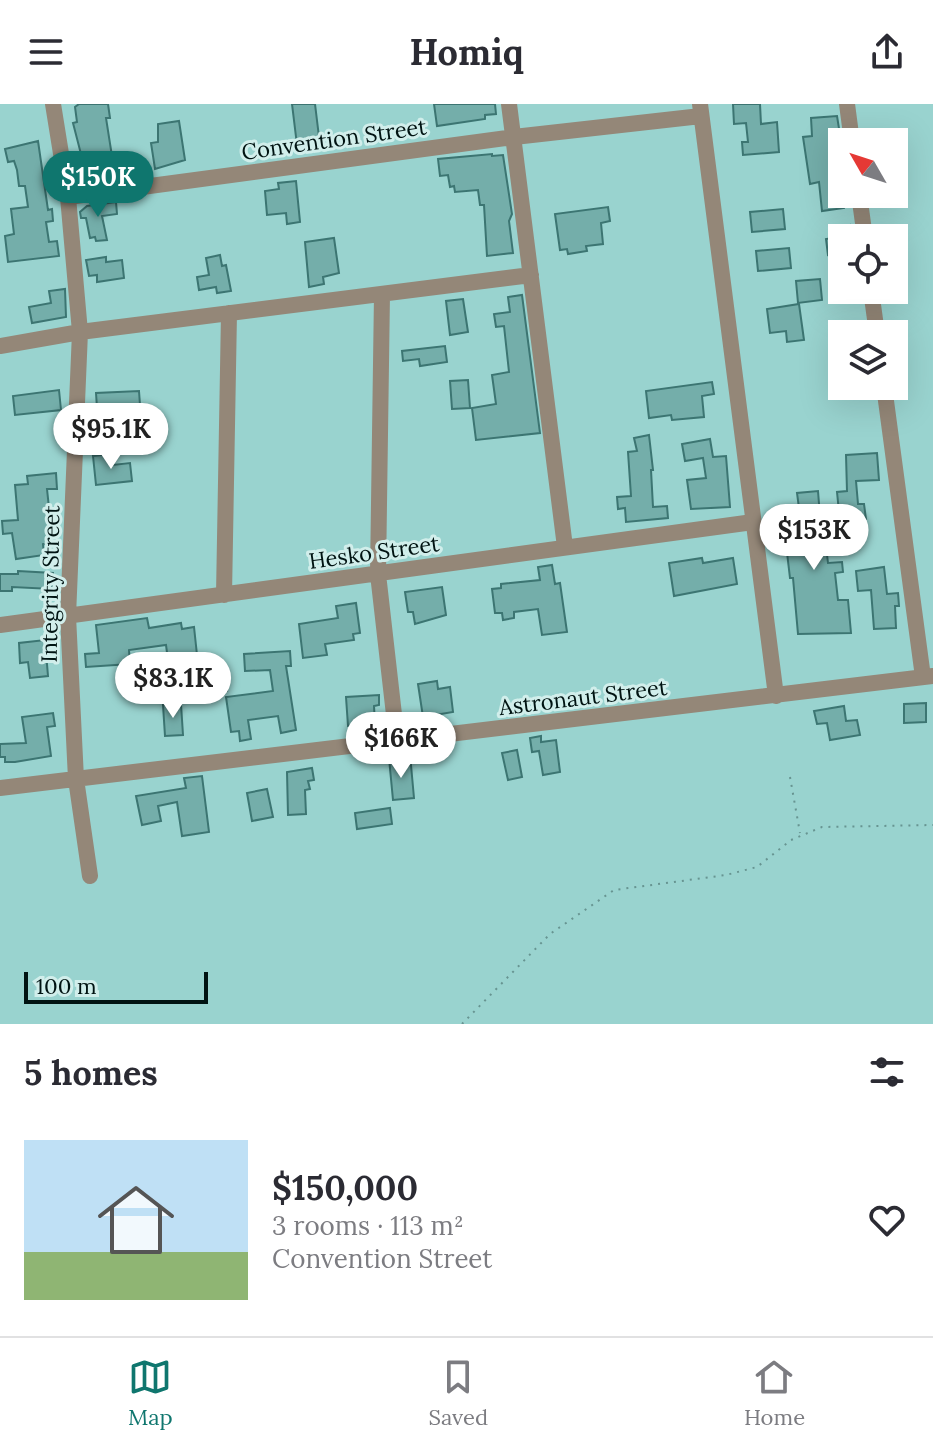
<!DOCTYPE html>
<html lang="en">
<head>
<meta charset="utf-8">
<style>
	body { margin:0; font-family:Lora,serif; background:#f7f7f7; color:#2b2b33; height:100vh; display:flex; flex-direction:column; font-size:30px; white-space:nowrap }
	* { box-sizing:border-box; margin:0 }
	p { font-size:26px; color:#7c7c81 }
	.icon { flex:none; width:44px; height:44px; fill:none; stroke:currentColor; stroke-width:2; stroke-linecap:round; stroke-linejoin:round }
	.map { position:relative; height:920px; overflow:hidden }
	.panel { display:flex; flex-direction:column; background:#fff; flex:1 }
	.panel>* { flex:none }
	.needle { width:52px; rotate:309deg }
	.buttons { position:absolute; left:828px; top:24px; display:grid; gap:16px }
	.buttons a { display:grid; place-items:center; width:80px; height:80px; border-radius:0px; background:#fff; box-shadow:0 8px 32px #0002; font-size:40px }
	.scale { position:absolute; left:24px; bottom:20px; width:184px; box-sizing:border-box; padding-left:8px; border:4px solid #001312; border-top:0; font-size:22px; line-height:28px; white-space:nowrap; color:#001312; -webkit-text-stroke:6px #d1eeeb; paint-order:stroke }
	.price { position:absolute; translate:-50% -68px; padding:0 18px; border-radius:28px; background:#fff; color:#222; font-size:26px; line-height:52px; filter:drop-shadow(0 2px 4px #0008) }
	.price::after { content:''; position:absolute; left:50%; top:48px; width:24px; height:18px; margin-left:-12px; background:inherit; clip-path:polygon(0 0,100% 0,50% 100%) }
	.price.current { background:#0f766e; color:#fff }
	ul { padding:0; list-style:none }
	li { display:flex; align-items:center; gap:24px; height:200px; padding:0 24px }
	li span { display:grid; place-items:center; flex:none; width:224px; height:160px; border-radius:0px; color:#555 }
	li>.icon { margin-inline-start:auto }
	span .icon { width:96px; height:96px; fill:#fffc; stroke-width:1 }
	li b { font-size:34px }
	h2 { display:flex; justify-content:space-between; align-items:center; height:96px; padding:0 24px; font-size:34px }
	header { display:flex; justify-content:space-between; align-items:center; height:104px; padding:0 24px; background:#fff; font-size:36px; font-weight:700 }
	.tab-bar { display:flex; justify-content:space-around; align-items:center; height:112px; border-top:2px solid #e1e1e2; background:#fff; font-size:22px; color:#7c7c81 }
	.tab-bar a { display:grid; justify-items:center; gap:4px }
	.tab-bar .current { color:#0f766e }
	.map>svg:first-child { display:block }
	.building { fill:#74aeaa; stroke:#3c7572; stroke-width:2 }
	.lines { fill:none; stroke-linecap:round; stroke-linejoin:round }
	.path { stroke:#679491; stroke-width:2; stroke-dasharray:2 6; stroke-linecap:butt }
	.minor { stroke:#948778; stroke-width:16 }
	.labels { text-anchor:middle; stroke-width:6; stroke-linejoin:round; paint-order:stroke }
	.street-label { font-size:22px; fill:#001312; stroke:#d1eeeb }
</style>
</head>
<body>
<header><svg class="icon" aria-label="menu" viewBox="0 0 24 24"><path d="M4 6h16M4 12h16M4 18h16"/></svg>Homiq<svg class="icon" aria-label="share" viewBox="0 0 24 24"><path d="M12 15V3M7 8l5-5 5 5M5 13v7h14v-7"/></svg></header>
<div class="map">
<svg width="933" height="920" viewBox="0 0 933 920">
	<rect width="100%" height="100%" fill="#99d3cf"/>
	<!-- building -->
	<path class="building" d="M 79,0 L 108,0 L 110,14 L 106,14 L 114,65 L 103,67 L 103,62 L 79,66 L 77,55 L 82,54 L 73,19 L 77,18 L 75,3 Z
		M 292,0 L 315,0 L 319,33 L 308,34 L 309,40 L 297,41 Z
		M 434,0 L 495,0 L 496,10 L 485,11 L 485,15 L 437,22 Z
		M 733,0 L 760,0 L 761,20 L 777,18 L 779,48 L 743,51 L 742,38 L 748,38 L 746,19 L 734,20 Z
		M 837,12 L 842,43 L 833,44 L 837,72 L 842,71 L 844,104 L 822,107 L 819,78 L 810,80 L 803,33 L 812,32 L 811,14 Z
		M 179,17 L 185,56 L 155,65 L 151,39 L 158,38 L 158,20 Z
		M 38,37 L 48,106 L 52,105 L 53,117 L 46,118 L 49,138 L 57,137 L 59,152 L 8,158 L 5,132 L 14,130 L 11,105 L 28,103 L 25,82 L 19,82 L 17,66 L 14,57 L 8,58 L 5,45 Z
		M 492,50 L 492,52 L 503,51 L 512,110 L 509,117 L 513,149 L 487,152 L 484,101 L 480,101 L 478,86 L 455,88 L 454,82 L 450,83 L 448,71 L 440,72 L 438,55 Z
		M 296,77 L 300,118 L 287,120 L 286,109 L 267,111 L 265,87 L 279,85 L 278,79 Z
		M 116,98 L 117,110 L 102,112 L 107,136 L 96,137 L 95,133 L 90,134 L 86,114 L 81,114 L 80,108 L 87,102 Z
		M 608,103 L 610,117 L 601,119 L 603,140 L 586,142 L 587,147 L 568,150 L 567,145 L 560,146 L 555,110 Z
		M 783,105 L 785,125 L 752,128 L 750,108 Z
		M 850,121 L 852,134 L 842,134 L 842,149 L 828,151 L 826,135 L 839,133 L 838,123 Z
		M 334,134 L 339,169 L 323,173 L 324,180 L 309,183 L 305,138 Z
		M 789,144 L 791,164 L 758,167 L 756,147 Z
		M 220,151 L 222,162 L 226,161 L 231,187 L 217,189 L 216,183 L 199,186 L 197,173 L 209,171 L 206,154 Z
		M 106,153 L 106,158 L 122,156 L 124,174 L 97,178 L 97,171 L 89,172 L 86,156 Z
		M 820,175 L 822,196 L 798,199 L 796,177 Z
		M 65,185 L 66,213 L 32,219 L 29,203 L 51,199 L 49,187 Z
		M 522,191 L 540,329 L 476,336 L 472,304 L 496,300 L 492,271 L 509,268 L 504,222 L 496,223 L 494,210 L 510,208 L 508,193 Z
		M 463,195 L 468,228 L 450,231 L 446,197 Z
		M 799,200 L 804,236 L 787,238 L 786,227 L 770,229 L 767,205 Z
		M 445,242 L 447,258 L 420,262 L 419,255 L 403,257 L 402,247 Z
		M 842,244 L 842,284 L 836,284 L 830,246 Z
		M 468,276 L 470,304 L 452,305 L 450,277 Z
		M 712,278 L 714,290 L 702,292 L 704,313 L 672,316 L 671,311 L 649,314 L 646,287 Z
		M 59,286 L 61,306 L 15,311 L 13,292 Z
		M 139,287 L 140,301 L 97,304 L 96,289 Z
		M 649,331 L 653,366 L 651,366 L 653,403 L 667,402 L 668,414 L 626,418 L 625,404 L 618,405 L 617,393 L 631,392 L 628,348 L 637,347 L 634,334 Z
		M 710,335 L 713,353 L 726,352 L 730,403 L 691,405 L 687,376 L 706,374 L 703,354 L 685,357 L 682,340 Z
		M 877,349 L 879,376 L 856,377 L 858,400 L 864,400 L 866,415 L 840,418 L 837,388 L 847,387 L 846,351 Z
		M 111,350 L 113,361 L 130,359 L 132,377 L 96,381 L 93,352 Z
		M 56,369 L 57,385 L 47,385 L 50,413 L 58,412 L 59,425 L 49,426 L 50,439 L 43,440 L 44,451 L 16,455 L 12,429 L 3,430 L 2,417 L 18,416 L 15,381 L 28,380 L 27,372 Z
		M 818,387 L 821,425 L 824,425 L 828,459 L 842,458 L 843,468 L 835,469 L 838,496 L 848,496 L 851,529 L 798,530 L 793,474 L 790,474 L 786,440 L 793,440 L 791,418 L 783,418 L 782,405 L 799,404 L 797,389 Z
		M 702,454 L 703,459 L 733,454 L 737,480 L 674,492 L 669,459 Z
		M 552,461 L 555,480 L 560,479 L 567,528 L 542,531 L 538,505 L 514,508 L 514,514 L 503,516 L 502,509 L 495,509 L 492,485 L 501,484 L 501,480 L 540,476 L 538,463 Z
		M 884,463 L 887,490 L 898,489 L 899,502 L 895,502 L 896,524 L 874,525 L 871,486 L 858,487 L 856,467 Z
		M 18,467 L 53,469 L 52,485 L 12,483 L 12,487 L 0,487 L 0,470 L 18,470 Z
		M 442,483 L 446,511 L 415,520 L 413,508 L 408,508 L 405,488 Z
		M 356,499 L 360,529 L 353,530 L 354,536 L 325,540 L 327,551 L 303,554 L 299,520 L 338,514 L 336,502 Z
		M 147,514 L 149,524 L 181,519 L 182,525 L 194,523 L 197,551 L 168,556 L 166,541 L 129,546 L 130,560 L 86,563 L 85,550 L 99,549 L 96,521 Z
		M 45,536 L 48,572 L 30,574 L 28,558 L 20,559 L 19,539 Z
		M 290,547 L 291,562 L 286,562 L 296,626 L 281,629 L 278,612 L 248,616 L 251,635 L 240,637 L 239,627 L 231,628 L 226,593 L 273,587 L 270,566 L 245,567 L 244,550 Z
		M 225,573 L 227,587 L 179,595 L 176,580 Z
		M 437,577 L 438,585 L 450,583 L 453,608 L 423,613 L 418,580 Z
		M 379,591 L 379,601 L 374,602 L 375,620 L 348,622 L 346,593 Z
		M 926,599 L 926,618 L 904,619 L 904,600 Z
		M 181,600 L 183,631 L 165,632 L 163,601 Z
		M 844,602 L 846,617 L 857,616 L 860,631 L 830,636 L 827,619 L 817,620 L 814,607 Z
		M 53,609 L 55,622 L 47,623 L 51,652 L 15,658 L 5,658 L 5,653 L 0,653 L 0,640 L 26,639 L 22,613 Z
		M 541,632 L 541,638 L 556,636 L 560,668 L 543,671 L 539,647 L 532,648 L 530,634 Z
		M 517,646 L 522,673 L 508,676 L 502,649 Z
		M 400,653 L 401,662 L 411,661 L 414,694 L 393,696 L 389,654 Z
		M 312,664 L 314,676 L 308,677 L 310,685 L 305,686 L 306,710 L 288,711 L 287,668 Z
		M 202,672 L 209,728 L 182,732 L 177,698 L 158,702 L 161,717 L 142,721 L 136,692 L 186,684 L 184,674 Z
		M 267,685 L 273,713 L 252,717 L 247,689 Z
		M 390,704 L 392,720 L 357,725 L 355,709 Z"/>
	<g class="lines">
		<!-- path -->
		<path class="path" d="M 790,673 L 800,729
			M 462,920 L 550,830 L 614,786 L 726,771 L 757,763 L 791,736 L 822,723 L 933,721"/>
		<!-- minor -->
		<path class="minor" d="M 53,0 L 68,93 L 80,228 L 68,512 L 76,675 L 90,772
			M 509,0 L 565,443
			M 700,0 L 776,592
			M 847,0 L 852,38
			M 859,90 L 865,134
			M 68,93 L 514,33 L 701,12
			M 871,186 L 877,230
			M 382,190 L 378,470 L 397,637
			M 0,242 L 80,228 L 531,171
			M 884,282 L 923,573
			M 224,491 L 229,209
			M 0,521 L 753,418
			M 0,684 L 933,572"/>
	</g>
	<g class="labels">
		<!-- street labels -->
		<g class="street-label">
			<text transform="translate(334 35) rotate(-8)" y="8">Convention Street</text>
			<text transform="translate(374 448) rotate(-8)" y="8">Hesko Street</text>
			<text transform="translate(50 480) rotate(-89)" y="8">Integrity Street</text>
			<text transform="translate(583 593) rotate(-7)" y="8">Astronaut Street</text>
		</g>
	</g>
</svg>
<div class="buttons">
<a><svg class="needle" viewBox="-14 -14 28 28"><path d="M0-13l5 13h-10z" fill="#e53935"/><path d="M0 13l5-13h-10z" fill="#7c7c81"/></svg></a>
<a><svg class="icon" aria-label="locate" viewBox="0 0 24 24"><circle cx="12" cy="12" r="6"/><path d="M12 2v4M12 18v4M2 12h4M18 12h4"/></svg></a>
<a><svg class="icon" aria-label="layers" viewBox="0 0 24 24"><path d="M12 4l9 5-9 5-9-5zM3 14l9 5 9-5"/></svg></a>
</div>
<div class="scale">100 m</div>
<b class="price current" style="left:98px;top:115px">$150K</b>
<b class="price" style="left:111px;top:367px">$95.1K</b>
<b class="price" style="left:814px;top:468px">$153K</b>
<b class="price" style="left:173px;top:616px">$83.1K</b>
<b class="price" style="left:401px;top:676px">$166K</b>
</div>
<section class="panel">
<h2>5 homes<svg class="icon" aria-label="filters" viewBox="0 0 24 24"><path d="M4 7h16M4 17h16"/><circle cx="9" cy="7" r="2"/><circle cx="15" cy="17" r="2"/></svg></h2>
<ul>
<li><span style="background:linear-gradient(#bfe0f5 70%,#8fb573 0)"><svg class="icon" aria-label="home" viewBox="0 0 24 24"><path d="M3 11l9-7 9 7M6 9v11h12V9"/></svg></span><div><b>$150,000</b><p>3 rooms · 113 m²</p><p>Convention Street</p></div><svg class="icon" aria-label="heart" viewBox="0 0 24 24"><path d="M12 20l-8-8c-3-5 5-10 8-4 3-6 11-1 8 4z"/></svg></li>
</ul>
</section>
<nav class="tab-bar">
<a class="current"><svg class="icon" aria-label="map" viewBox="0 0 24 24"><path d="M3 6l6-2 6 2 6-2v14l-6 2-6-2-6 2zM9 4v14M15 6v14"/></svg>Map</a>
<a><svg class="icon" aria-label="saved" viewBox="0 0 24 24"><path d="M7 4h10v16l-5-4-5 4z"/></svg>Saved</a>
<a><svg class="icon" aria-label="home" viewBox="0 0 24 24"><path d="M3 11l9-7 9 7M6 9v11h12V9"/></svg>Home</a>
</nav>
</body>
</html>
